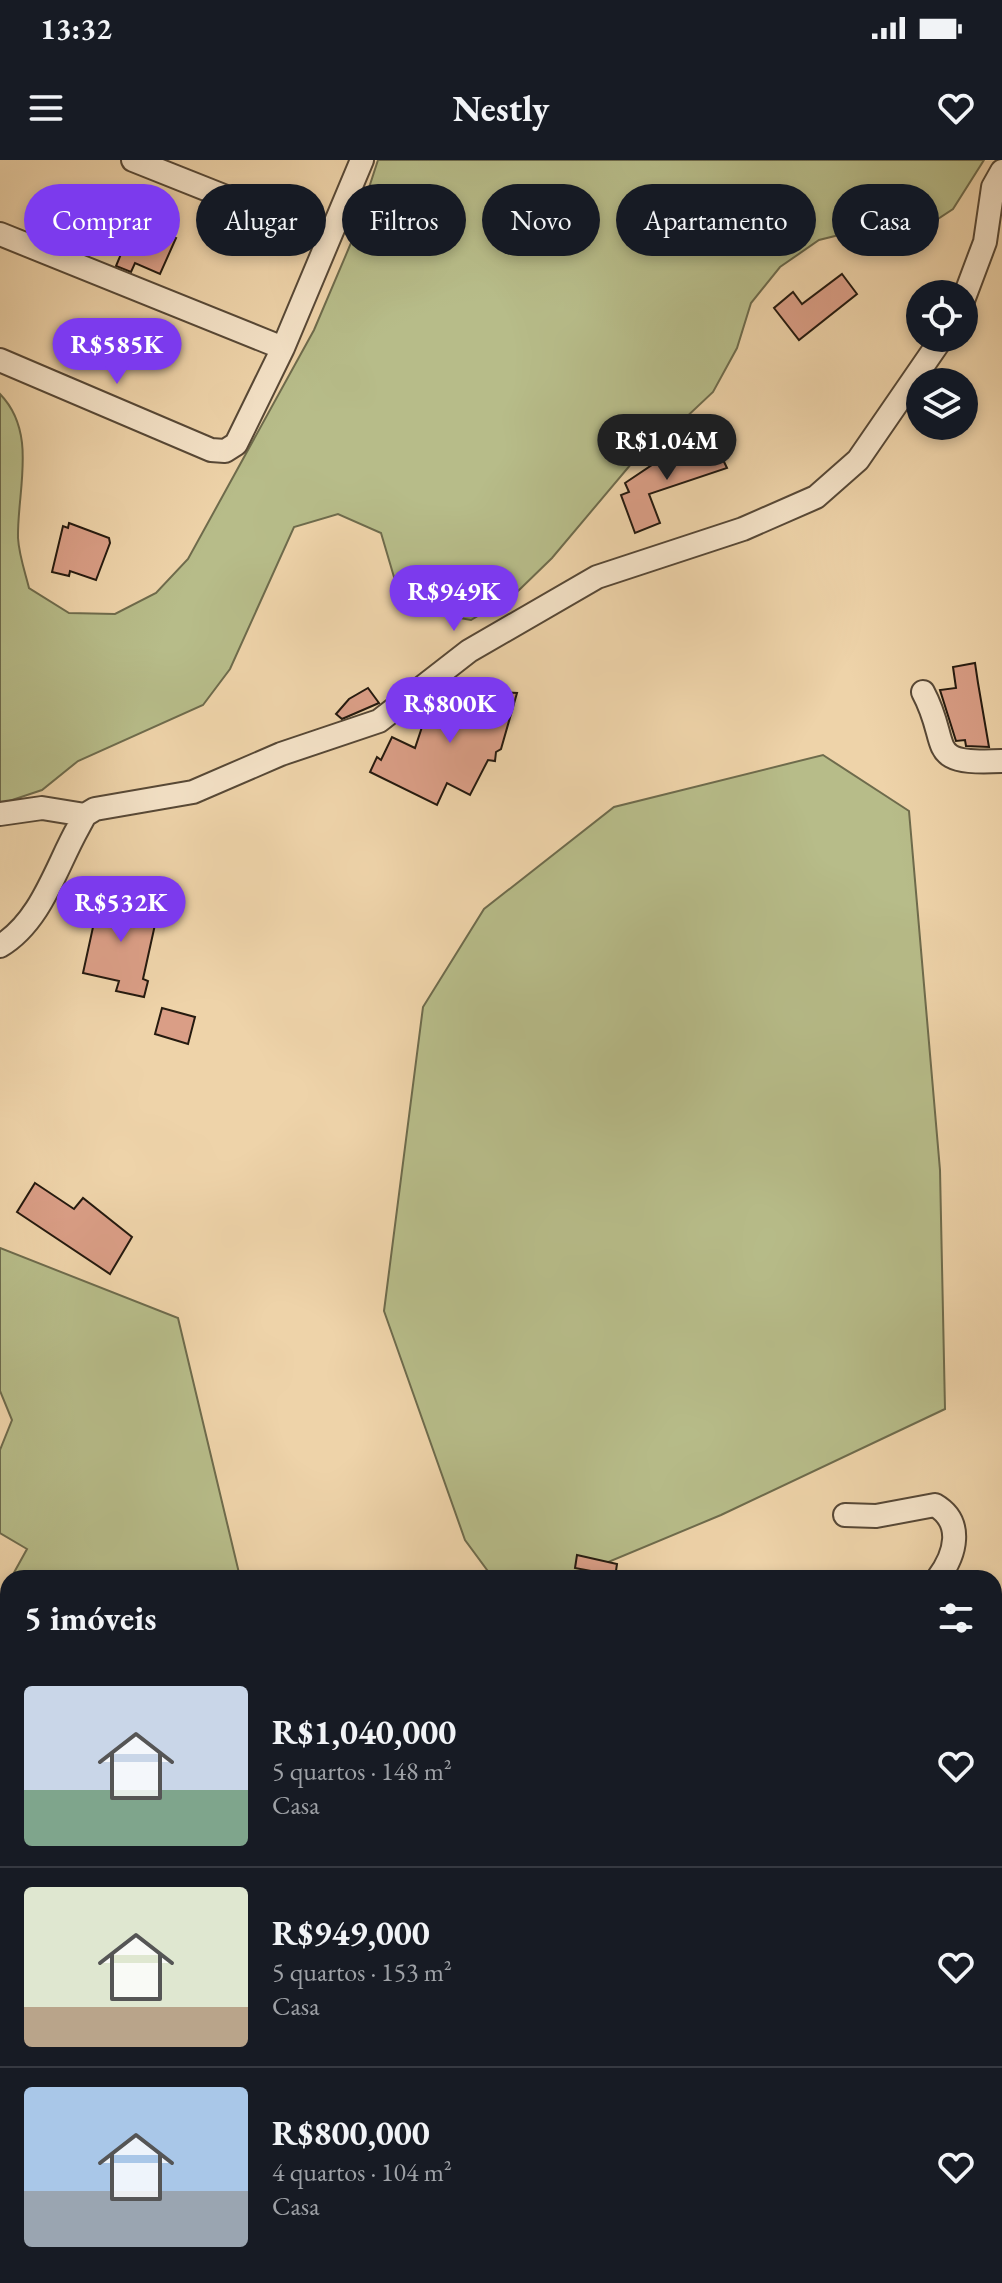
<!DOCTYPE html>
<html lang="pt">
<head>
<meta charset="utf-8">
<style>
	body { margin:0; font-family:"EB Garamond",serif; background:#242831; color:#f1f3f6; height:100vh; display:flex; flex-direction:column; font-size:30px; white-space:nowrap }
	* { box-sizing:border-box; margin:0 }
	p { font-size:26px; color:#9ea1a6 }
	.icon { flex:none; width:44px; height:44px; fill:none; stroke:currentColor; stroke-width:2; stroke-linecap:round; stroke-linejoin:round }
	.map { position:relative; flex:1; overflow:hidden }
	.panel { position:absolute; left:0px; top:1410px; width:1002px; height:714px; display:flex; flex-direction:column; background:#171b24; border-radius:24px 24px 0 0; box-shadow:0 4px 12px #0003 }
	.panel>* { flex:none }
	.hud { position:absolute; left:24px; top:24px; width:954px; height:72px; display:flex; gap:16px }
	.buttons { position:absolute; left:906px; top:120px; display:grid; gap:16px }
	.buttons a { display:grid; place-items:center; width:72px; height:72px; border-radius:50%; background:#171b24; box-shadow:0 4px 12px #0003; font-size:40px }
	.price { position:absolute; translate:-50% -68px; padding:0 18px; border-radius:28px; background:#7c3aed; color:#fff; font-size:26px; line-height:52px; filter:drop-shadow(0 2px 4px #0008) }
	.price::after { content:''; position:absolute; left:50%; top:48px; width:24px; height:18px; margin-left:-12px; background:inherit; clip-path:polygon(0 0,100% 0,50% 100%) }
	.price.selected { background:#222; color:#fff }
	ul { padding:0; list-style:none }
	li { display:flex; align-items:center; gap:24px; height:200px; padding:0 24px }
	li+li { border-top:2px solid #363941 }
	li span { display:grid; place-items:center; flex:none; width:224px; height:160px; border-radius:8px; color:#555 }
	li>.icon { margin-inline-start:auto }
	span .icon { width:96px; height:96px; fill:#fffc; stroke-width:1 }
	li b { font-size:34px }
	h2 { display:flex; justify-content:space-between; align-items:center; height:96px; padding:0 24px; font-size:34px }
	.chip { padding:0 28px; border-radius:36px; background:#171b24; box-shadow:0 4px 12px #0003; font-size:28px; line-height:72px }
	.chip.selected { background:#7c3aed; color:#fff }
	.status { display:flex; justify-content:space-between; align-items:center; height:56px; padding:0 40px; background:#171b24; direction:ltr }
	.status svg { height:22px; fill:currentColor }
	header { display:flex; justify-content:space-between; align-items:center; height:104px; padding:0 24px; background:#171b24; font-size:36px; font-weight:700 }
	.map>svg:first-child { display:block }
	.green { fill:#b7bc89; stroke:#6e6b4c; stroke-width:2 }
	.building { fill:#da9e86; stroke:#251a0f; stroke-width:2 }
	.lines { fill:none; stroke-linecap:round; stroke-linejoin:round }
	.minor-casing { stroke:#574836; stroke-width:26 }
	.minor { stroke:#f4e2c7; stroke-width:22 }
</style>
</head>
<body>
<div class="status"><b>13:32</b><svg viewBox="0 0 49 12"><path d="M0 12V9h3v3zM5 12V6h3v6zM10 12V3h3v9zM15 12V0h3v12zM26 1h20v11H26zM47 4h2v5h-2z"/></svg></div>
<header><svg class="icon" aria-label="menu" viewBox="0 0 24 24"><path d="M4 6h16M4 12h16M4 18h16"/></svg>Nestly<svg class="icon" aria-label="heart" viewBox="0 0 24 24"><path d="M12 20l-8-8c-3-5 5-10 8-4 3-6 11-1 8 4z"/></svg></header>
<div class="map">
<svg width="1002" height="2123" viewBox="0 0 1002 2123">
	<rect width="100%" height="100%" fill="#eed3a9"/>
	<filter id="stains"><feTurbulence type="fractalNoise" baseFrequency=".0025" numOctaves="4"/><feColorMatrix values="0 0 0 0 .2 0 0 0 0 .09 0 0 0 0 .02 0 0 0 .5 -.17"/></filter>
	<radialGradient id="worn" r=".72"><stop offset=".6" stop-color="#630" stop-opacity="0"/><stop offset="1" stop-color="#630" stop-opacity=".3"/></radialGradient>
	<!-- green -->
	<path class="green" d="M 378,0 L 984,0 L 953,49 L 915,74 L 863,69 L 819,80 L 780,107 L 751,143 L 737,188 L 713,232 L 679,264 L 642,291 L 552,398 L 515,434 L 471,460 L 425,452 L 394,417 L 381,373 L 338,354 L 294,367 L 230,509 L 203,545 L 78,601 L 42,630 L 0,644 L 0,234 C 38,273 17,330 18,378 C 19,395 25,412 29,428 L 69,453 L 115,454 L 156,433 L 188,399 L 314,170 L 351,83 Z
		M 823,595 L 909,651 L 940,1010 L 945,1249 L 721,1355 L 570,1418 L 493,1418 L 465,1380 L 384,1151 L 423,847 L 484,749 L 614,647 Z
		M 0,1088 L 178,1158 L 239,1413 L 245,1418 L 11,1418 L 27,1389 L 0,1373 L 0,1290 L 12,1260 L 0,1231 Z
		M 8,1423 L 8,2047 L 0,2055 L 0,1438 Z
		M 560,2116 L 930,2116 L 929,2123 L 574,2123 Z"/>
	<!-- building -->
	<path class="building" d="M 134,63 L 176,78 L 160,114 L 135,103 L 131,112 L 116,106 Z
		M 842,114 L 857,134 L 799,180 L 774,148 L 793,132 L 802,144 Z
		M 715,283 L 727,308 L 649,334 L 660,363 L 635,373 L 621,335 L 629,332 L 625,323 L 652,305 Z
		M 69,363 L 109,378 L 110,383 L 96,420 L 70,411 L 69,416 L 52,412 L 63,366 L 68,368 Z
		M 975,503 L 978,523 L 989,587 L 966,586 L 965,580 L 956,581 L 940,530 L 956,528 L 953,507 Z
		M 368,528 L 379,543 L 342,559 L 336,554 L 349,539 Z
		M 455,530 L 517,533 L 501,589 L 496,592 L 495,601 L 488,600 L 470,635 L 447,623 L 437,645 L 370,612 L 377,597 L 381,600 L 392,577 L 415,588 L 423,564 L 428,566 L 442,538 L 450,540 Z
		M 100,735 L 158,751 L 143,819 L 148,821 L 144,837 L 116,831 L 119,821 L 83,813 Z
		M 162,848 L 195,857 L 188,884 L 155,874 Z
		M 35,1023 L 74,1049 L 83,1038 L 132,1077 L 110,1114 L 17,1052 Z
		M 577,1395 L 617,1404 L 615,1418 L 587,1418 L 591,1411 L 575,1408 Z"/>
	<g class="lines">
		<!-- minor casing -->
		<g class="minor-casing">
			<path id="minor" d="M 133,0 L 329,78
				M 0,74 L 283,188
				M 964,138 L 985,82 L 993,27 L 1002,11
				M 0,200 L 211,290 L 225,291 L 236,284 L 283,188 L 362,0
				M 923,532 C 952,586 922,605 1002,601
				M 0,654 L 42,648 L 85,655
				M 0,786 C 41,762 56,707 78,668 L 85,655 L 95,649 L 193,632 L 281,594 L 379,561 L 469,491 L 597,417 L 743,369 L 816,337 L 858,300 L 942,178
				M 845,1355 L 876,1356 L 935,1345 C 964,1362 956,1394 938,1418
				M 994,1568 L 1002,1560
				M 994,1618 L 1002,1635"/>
		</g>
		<!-- minor -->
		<use href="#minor" class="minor"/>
	</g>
	<rect width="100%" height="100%" filter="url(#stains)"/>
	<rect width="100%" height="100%" fill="url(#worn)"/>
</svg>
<div class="buttons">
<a><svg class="icon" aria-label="locate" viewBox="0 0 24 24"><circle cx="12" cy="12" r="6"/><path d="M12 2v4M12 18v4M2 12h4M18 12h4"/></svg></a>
<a><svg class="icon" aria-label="layers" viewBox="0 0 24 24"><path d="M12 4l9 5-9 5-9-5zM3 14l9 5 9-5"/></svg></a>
</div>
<b class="price" style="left:117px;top:226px">R$585K</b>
<b class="price selected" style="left:667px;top:322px">R$1.04M</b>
<b class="price" style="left:454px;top:473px">R$949K</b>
<b class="price" style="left:450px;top:585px">R$800K</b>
<b class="price" style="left:121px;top:784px">R$532K</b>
<div class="hud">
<a class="chip selected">Comprar</a>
<a class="chip">Alugar</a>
<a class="chip">Filtros</a>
<a class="chip">Novo</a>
<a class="chip">Apartamento</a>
<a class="chip">Casa</a>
</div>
<section class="panel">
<h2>5 imóveis<svg class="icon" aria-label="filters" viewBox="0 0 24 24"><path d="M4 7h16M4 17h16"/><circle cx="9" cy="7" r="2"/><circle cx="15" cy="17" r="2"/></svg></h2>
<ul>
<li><span style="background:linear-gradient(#c9d6e8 65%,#7fa58c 0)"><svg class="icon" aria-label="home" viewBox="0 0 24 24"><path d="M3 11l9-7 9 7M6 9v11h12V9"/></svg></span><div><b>R$1,040,000</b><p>5 quartos · 148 m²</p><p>Casa</p></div><svg class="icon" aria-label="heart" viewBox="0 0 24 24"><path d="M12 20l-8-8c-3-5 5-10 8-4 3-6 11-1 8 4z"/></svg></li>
<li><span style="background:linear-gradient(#dfe7d0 75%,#b9a48a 0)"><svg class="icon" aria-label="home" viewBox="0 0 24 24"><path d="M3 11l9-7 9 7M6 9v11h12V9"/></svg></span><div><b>R$949,000</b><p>5 quartos · 153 m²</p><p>Casa</p></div><svg class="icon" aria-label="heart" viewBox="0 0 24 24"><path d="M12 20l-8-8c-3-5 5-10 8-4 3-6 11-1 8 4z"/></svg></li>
<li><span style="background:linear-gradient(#a9c7e8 65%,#9aa5b1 0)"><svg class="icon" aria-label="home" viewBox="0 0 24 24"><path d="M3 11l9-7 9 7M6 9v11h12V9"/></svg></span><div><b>R$800,000</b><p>4 quartos · 104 m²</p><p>Casa</p></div><svg class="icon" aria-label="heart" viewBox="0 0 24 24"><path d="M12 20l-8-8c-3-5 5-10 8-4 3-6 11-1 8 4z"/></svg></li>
</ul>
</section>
</div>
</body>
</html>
